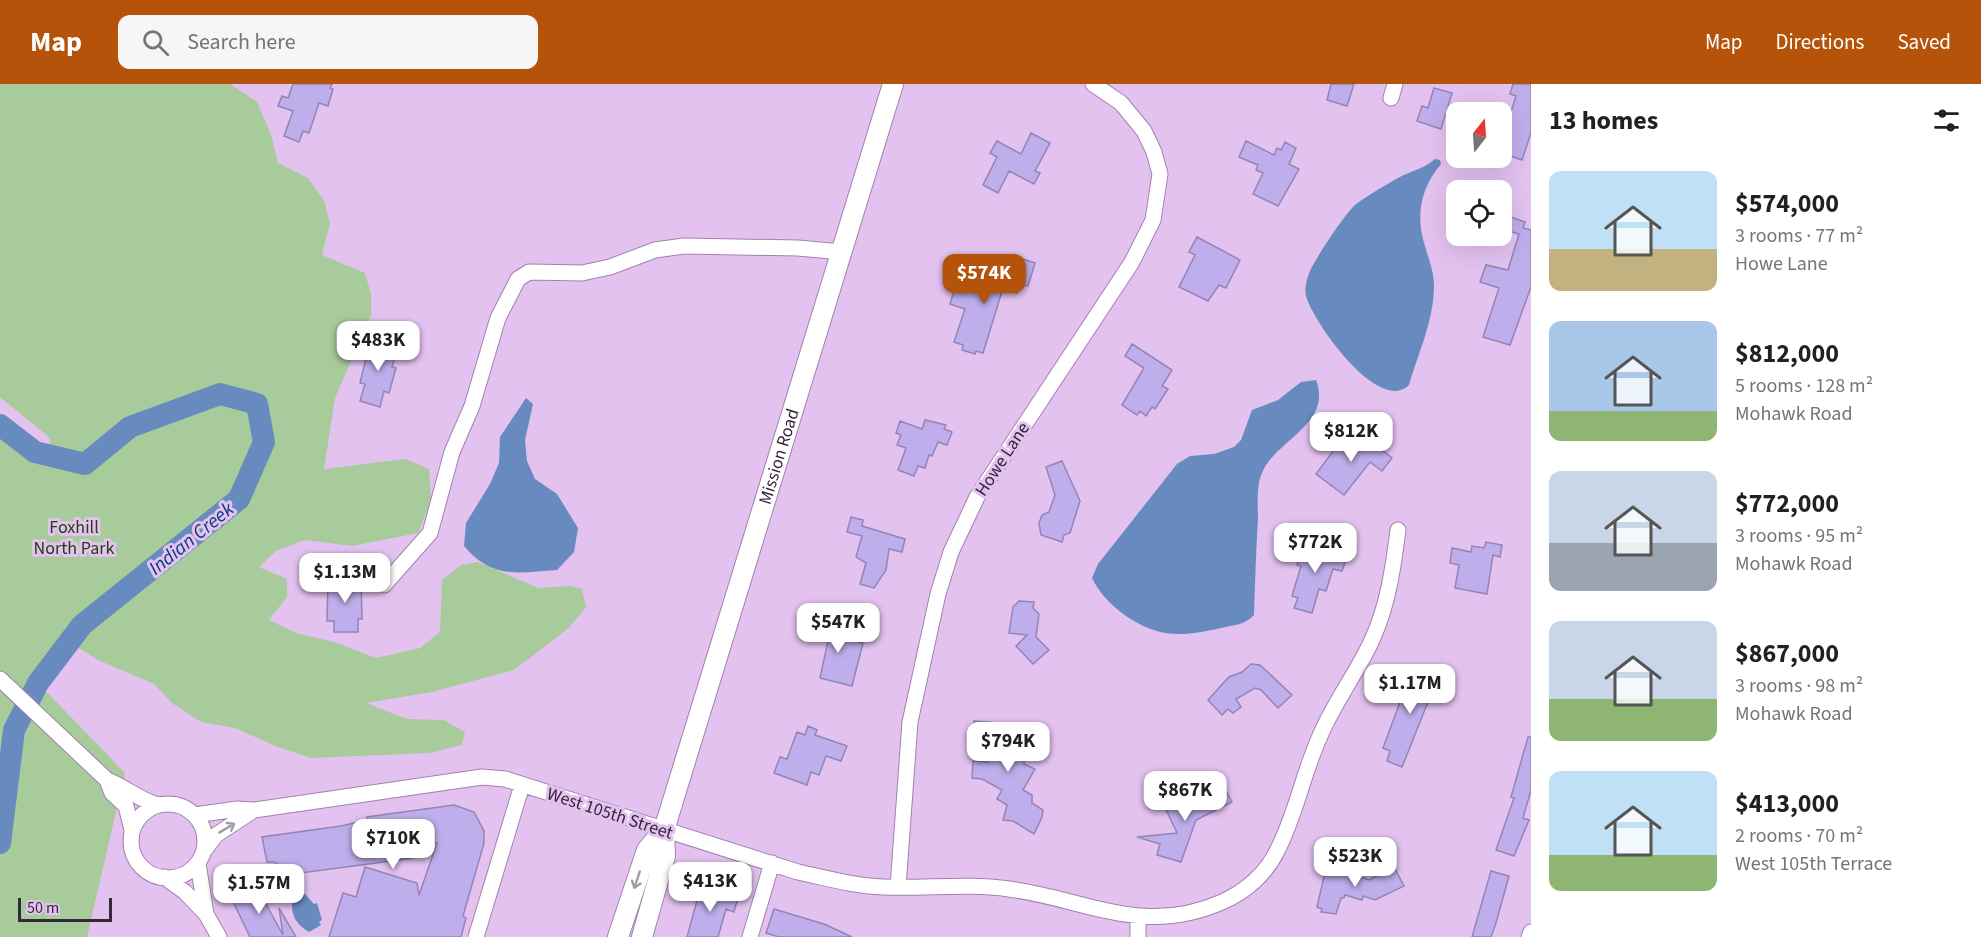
<!DOCTYPE html>
<html lang="en">
<head>
<meta charset="utf-8">
<style>
	body { margin:0; font-family:"Source Sans 3",sans-serif; background:#f6f6f6; color:#202124; height:100vh; display:flex; flex-direction:column; font-size:22px; white-space:nowrap }
	* { box-sizing:border-box; margin:0 }
	p { font-size:20px; color:#757577 }
	.icon { flex:none; width:33px; height:33px; fill:none; stroke:currentColor; stroke-width:2; stroke-linecap:round; stroke-linejoin:round }
	.map { position:relative; flex:1; overflow:hidden }
	.panel { display:flex; flex-direction:column; background:#fff; width:450px }
	.panel>* { flex:none }
	.needle { width:39px; rotate:17deg }
	.tools { position:absolute; left:1446px; top:18px; display:grid; gap:12px }
	.tools a { display:grid; place-items:center; width:66px; height:66px; border-radius:12px; background:#fff; box-shadow:0 6px 24px #0002; font-size:30px }
	.scale { position:absolute; left:18px; bottom:15px; width:94px; box-sizing:border-box; padding-left:6px; border:3px solid #332738; border-top:0; font-size:16px; line-height:21px; white-space:nowrap; color:#332738; -webkit-text-stroke:4px #e3c2f0; paint-order:stroke }
	.price { position:absolute; translate:-50% -51px; padding:0 14px; border-radius:12px; background:#fff; color:#222; font-size:20px; line-height:39px; filter:drop-shadow(0 2px 3px #0008) }
	.price::after { content:''; position:absolute; left:50%; top:36px; width:18px; height:14px; margin-left:-9px; background:inherit; clip-path:polygon(0 0,100% 0,50% 100%) }
	.price.on { background:#b45309; color:#fff }
	ul { padding:0; list-style:none }
	li { display:flex; align-items:center; gap:18px; height:150px; padding:0 18px }
	li span { display:grid; place-items:center; flex:none; width:168px; height:120px; border-radius:12px; color:#555 }
	li>.icon { margin-inline-start:auto }
	span .icon { width:72px; height:72px; fill:#fffc; stroke-width:1 }
	li b { font-size:26px }
	h2 { display:flex; justify-content:space-between; align-items:center; height:72px; padding:0 18px; font-size:26px }
	header { display:flex; align-items:center; gap:36px; box-sizing:border-box; height:84px; padding:0 30px; background:#b45309; color:#fff }
	header strong { font-size:28px }
	nav { display:flex; gap:33px; margin-inline-start:auto; font-size:21px }
	.search { width:420px; height:54px; background:#f6f6f6; display:flex; align-items:center; gap:15px; box-sizing:border-box; padding:0 21px; border-radius:12px; color:#757577; font-size:22px }
	main { display:flex; flex:1; min-height:0 }
	.map>svg:first-child { display:block }
	.green { fill:#a8cb9b }
	.water { fill:#678bbf }
	.lines { fill:none; stroke-linecap:round; stroke-linejoin:round }
	.river { stroke:#678bbf; stroke-width:22 }
	.building { fill:#bfaeec; stroke:#9285b5; stroke-width:1.5 }
	.minor-casing { stroke:#a182ac; stroke-width:17 }
	.major-casing { stroke:#a182ac; stroke-width:22 }
	.minor { stroke:#fff; stroke-width:15 }
	.major { stroke:#fff; stroke-width:20 }
	.oneway { stroke:#a39ea5 }
	.labels { text-anchor:middle; stroke-width:6; stroke-linejoin:round; paint-order:stroke }
	.street-label { font-size:18px; fill:#332738; stroke:#e3c2f0 }
	.park-label { font-size:18px; fill:#1f440b; stroke:#e3c2f0 }
	.water-label { font-size:20px; font-style:italic; fill:#0b3c7b; stroke:#e3c2f0 }
</style>
</head>
<body>
<header>
<strong>Map</strong>
<div class="search"><svg class="icon" aria-label="search" viewBox="0 0 24 24"><circle cx="10" cy="10" r="6"/><path d="M15 15l6 6"/></svg>Search here</div>
<nav><a>Map</a><a>Directions</a><a>Saved</a></nav>
</header>
<main>
<div class="map">
<svg width="1531" height="853" viewBox="0 0 1531 853">
	<rect width="100%" height="100%" fill="#e3c2f0"/>
	<!-- green -->
	<path class="green" d="M 0,0 L 230,0 L 257,18 L 271,50 L 278,79 L 308,94 L 324,116 L 330,139 L 322,171 L 365,189 L 371,210 L 371,231 L 335,314 L 324,385 L 405,375 L 429,385 L 431,417 L 418,449 L 352,462 L 305,456 L 276,467 L 259,483 L 287,495 L 287,513 L 269,536 L 296,549 L 334,558 L 376,574 L 420,564 L 440,548 L 442,496 L 461,481 L 478,478 L 538,504 L 570,502 L 582,505 L 586,523 L 569,544 L 514,586 L 432,608 L 366,619 L 407,635 L 444,636 L 465,648 L 462,661 L 429,669 L 311,674 L 278,663 L 235,644 L 201,638 L 172,619 L 154,600 L 98,576 L 69,558 L 38,599 L 125,689 L 87,853 L 0,853 L 0,341 L 35,368 L 49,371 L 50,354 L 0,313 Z"/>
	<!-- water -->
	<path class="water" d="M 1435,75 L 1440,76 L 1441,80 C 1421,104 1415,131 1425,162 C 1429,176 1434,188 1434,202 C 1434,236 1418,270 1409,301 C 1379,331 1313,238 1306,212 C 1304,202 1308,190 1313,181 C 1320,168 1345,130 1355,121 C 1368,111 1384,102 1398,94 C 1410,87 1424,85 1435,75 Z
		M 1316,296 C 1333,340 1275,356 1262,389 C 1256,402 1258,421 1258,435 C 1256,467 1255,499 1254,531 C 1245,541 1234,541 1221,544 C 1203,548 1183,552 1165,549 C 1137,544 1104,520 1092,494 L 1098,480 L 1177,380 L 1190,372 L 1214,370 L 1234,363 L 1241,356 L 1252,326 L 1278,316 L 1301,298 Z
		M 526,314 L 533,320 L 525,356 L 527,377 L 535,395 L 557,410 L 578,444 L 574,468 L 557,486 C 517,489 492,495 464,462 L 466,439 L 490,400 L 499,379 L 500,353 Z
		M 305,810 L 314,820 L 317,819 L 322,836 L 319,838 L 321,841 L 309,848 C 296,841 291,831 292,817 Z"/>
	<g class="lines">
		<!-- river -->
		<path class="river" d="M 0,341 L 35,368 L 85,380 L 130,343 L 220,310 L 257,320 L 264,358 L 239,415 L 82,541 L 38,599 L 14,646 L 0,759"/>
	</g>
	<!-- building -->
	<path class="building" d="M 293,0 L 332,0 L 330,4 L 333,5 L 328,22 L 319,19 L 309,49 L 303,47 L 299,58 L 284,52 L 293,27 L 278,22 L 282,12 L 288,14 Z
		M 1331,0 L 1354,0 L 1347,22 L 1327,16 Z
		M 1513,0 L 1531,0 L 1531,49 L 1522,76 L 1502,69 L 1502,56 L 1516,12 L 1510,10 Z
		M 1434,4 L 1452,9 L 1441,45 L 1417,37 L 1422,22 L 1428,24 Z
		M 1031,49 L 1050,59 L 1035,87 L 1040,89 L 1034,100 L 1009,87 L 998,109 L 983,101 L 997,73 L 990,69 L 997,57 L 1021,70 Z
		M 1246,57 L 1274,71 L 1277,64 L 1281,66 L 1285,58 L 1296,64 L 1289,80 L 1299,85 L 1278,122 L 1253,110 L 1263,89 L 1256,86 L 1258,81 L 1239,73 Z
		M 1502,130 L 1525,138 L 1523,144 L 1531,146 L 1531,203 L 1510,261 L 1483,253 L 1499,204 L 1480,198 L 1486,181 L 1508,186 L 1519,150 L 1502,145 Z
		M 1197,153 L 1240,176 L 1226,204 L 1219,201 L 1208,217 L 1179,203 L 1195,171 L 1189,168 Z
		M 1020,174 L 1035,179 L 1028,202 L 1020,200 L 1017,209 L 1003,204 L 983,269 L 976,267 L 975,270 L 962,266 L 963,261 L 954,258 L 965,225 L 950,220 L 959,190 L 987,199 L 990,192 L 1005,197 L 1007,192 L 1013,194 Z
		M 371,254 L 398,262 L 392,283 L 396,284 L 389,309 L 384,307 L 380,323 L 360,317 L 365,300 L 360,299 Z
		M 1132,260 L 1172,286 L 1162,302 L 1168,305 L 1155,325 L 1152,323 L 1146,332 L 1140,327 L 1137,331 L 1122,321 L 1144,284 L 1125,272 Z
		M 925,336 L 946,341 L 944,345 L 952,348 L 947,361 L 938,358 L 932,372 L 929,371 L 925,384 L 918,382 L 914,392 L 898,386 L 906,364 L 897,361 L 901,351 L 896,349 L 900,337 L 922,345 Z
		M 1364,352 L 1392,374 L 1382,387 L 1370,378 L 1344,411 L 1316,390 L 1342,355 L 1350,361 L 1354,355 L 1359,358 Z
		M 1062,377 L 1080,417 L 1070,449 L 1064,451 L 1062,458 L 1041,451 L 1039,439 L 1042,431 L 1049,428 L 1055,411 L 1046,383 Z
		M 851,433 L 863,436 L 862,442 L 905,455 L 902,468 L 889,465 L 886,486 L 874,504 L 860,500 L 866,479 L 856,473 L 862,452 L 847,448 Z
		M 1304,456 L 1347,472 L 1342,487 L 1333,485 L 1326,507 L 1319,505 L 1312,529 L 1294,524 L 1298,514 L 1292,512 L 1301,482 L 1297,481 Z
		M 1486,458 L 1502,461 L 1500,473 L 1493,471 L 1487,510 L 1455,504 L 1459,481 L 1450,479 L 1452,464 L 1471,468 L 1472,462 L 1484,464 Z
		M 361,495 L 362,535 L 358,535 L 358,548 L 334,548 L 334,537 L 327,537 L 328,496 Z
		M 1019,517 L 1034,518 L 1033,524 L 1039,530 L 1036,553 L 1049,566 L 1033,580 L 1016,562 L 1027,551 L 1009,549 L 1013,523 Z
		M 814,536 L 838,542 L 836,552 L 863,559 L 852,602 L 820,594 L 828,557 L 810,552 Z
		M 1251,580 L 1260,581 L 1292,611 L 1278,624 L 1261,606 L 1255,604 L 1236,615 L 1241,623 L 1233,629 L 1228,625 L 1222,631 L 1208,616 L 1229,593 L 1242,588 Z
		M 1431,589 L 1445,594 L 1437,616 L 1430,613 L 1402,683 L 1387,677 L 1390,667 L 1383,664 L 1403,610 L 1396,607 L 1402,591 L 1426,601 Z
		M 974,637 L 997,639 L 996,646 L 1026,648 L 1024,680 L 1035,685 L 1023,706 L 1032,711 L 1032,719 L 1043,726 L 1042,733 L 1034,750 L 1013,737 L 1003,736 L 1007,721 L 997,715 L 1002,706 L 982,695 L 972,694 L 973,677 L 988,678 L 990,656 L 973,655 Z
		M 808,642 L 817,646 L 815,651 L 847,662 L 841,677 L 826,672 L 819,691 L 811,688 L 807,701 L 774,689 L 780,673 L 787,675 L 797,648 L 805,651 Z
		M 1528,653 L 1531,653 L 1531,706 L 1523,734 L 1529,736 L 1514,772 L 1496,766 L 1514,714 L 1511,713 Z
		M 1225,705 L 1232,718 L 1196,736 L 1181,778 L 1157,771 L 1160,760 L 1137,753 L 1177,749 L 1163,719 L 1168,713 L 1183,706 L 1191,721 Z
		M 454,721 L 474,728 L 484,747 L 484,759 L 463,832 L 466,834 L 461,853 L 329,853 L 343,809 L 356,813 L 365,783 L 417,799 L 419,811 L 437,759 L 411,764 L 413,774 L 286,791 L 286,787 L 274,778 L 267,778 L 262,753 L 341,742 L 367,736 L 367,733 Z
		M 1394,783 L 1404,802 L 1375,816 L 1363,812 L 1362,816 L 1345,811 L 1344,814 L 1341,814 L 1336,830 L 1321,828 L 1322,825 L 1317,823 L 1325,788 L 1336,784 L 1369,796 Z
		M 1491,787 L 1509,792 L 1496,839 L 1491,853 L 1472,853 Z
		M 255,800 L 283,851 L 279,824 L 296,853 L 250,853 L 231,813 Z
		M 701,802 L 738,813 L 734,828 L 726,825 L 718,853 L 687,853 Z
		M 774,825 L 824,840 L 852,853 L 779,853 L 766,849 Z"/>
	<g class="lines">
		<!-- minor casing -->
		<g class="minor-casing">
			<path id="minor" d="M 1391,14 L 1395,0
				M 384,501 L 430,449 L 452,368 L 472,322 L 498,234 L 518,195 L 529,188 L 582,189 L 610,183 L 655,166 L 684,162 L 798,164 L 842,168
				M 0,595 L 107,696 L 112,709 L 126,722 L 132,746
				M 107,696 C 126,703 137,715 158,721
				M131 757a37 37 0 1 1 74 0a37 37 0 1 1-74 0Z
				M 195,731 L 237,725 L 254,726 L 482,693 L 505,695 L 798,788 C 826,794 854,802 883,803 C 925,805 967,799 1009,805 C 1086,815 1143,853 1222,818 C 1245,808 1266,790 1277,767 C 1296,731 1303,689 1320,652 C 1334,618 1357,589 1372,556 C 1388,521 1393,485 1398,446
				M 204,767 L 216,751 L 254,726
				M 198,779 L 206,830 L 219,853
				M 164,793 L 185,808 L 206,830
				M 898,803 L 910,638 L 938,510 L 951,468 L 977,413 L 1132,178 L 1153,136 L 1160,90 L 1154,68 L 1144,47 L 1121,19 L 1093,0
				M 476,853 L 522,701
				M 750,853 L 772,779
				M 1138,853 L 1138,833
				M 1529,853 L 1531,848"/>
		</g>
		<!-- major casing -->
		<g class="major-casing">
			<g id="major">
				<path d="M 618,853 L 647,766 L 664,746"/>
				<path id="s1" d="M 642,853 L 665,772 L 664,746 L 893,0"/>
			</g>
		</g>
		<!-- minor -->
		<use href="#minor" class="minor"/>
		<!-- major -->
		<use href="#major" class="major"/>
	</g>
	<!-- one-way arrows -->
	<defs><path id="oneway-shaft" d="M-6 0H5M1.5-3L5.5 0L1.5 3" fill="none" stroke-width="1.6" stroke-linecap="round" stroke-linejoin="round" transform="scale(1.5)"/></defs>
	<g class="oneway">
		<use href="#oneway-shaft" transform="translate(227 744) rotate(-31)"/>
		<use href="#oneway-shaft" transform="translate(637 796) rotate(108)"/>
	</g>
	<g class="labels">
		<!-- street labels -->
		<g class="street-label">
			<text dy="6" stroke="none"><textPath href="#s1" startOffset="501">Mission Road</textPath></text>
			<text transform="translate(1002 375) rotate(-57)" y="6">Howe Lane</text>
			<text transform="translate(610 729) rotate(18)" y="6">West 105th Street</text>
		</g>
		<!-- park labels -->
		<g class="park-label">
			<text x="74" y="449">Foxhill<tspan x="74" dy="21">North Park</tspan></text>
		</g>
		<!-- water labels -->
		<g class="water-label">
			<text transform="translate(191 454) rotate(-39)" y="7">Indian Creek</text>
		</g>
	</g>
</svg>
<div class="tools">
<a><svg class="needle" viewBox="-14 -14 28 28"><path d="M0-13l5 13h-10z" fill="#e53935"/><path d="M0 13l5-13h-10z" fill="#757577"/></svg></a>
<a><svg class="icon" aria-label="locate" viewBox="0 0 24 24"><circle cx="12" cy="12" r="6"/><path d="M12 2v4M12 18v4M2 12h4M18 12h4"/></svg></a>
</div>
<div class="scale">50 m</div>
<b class="price on" style="left:984px;top:221px">$574K</b>
<b class="price" style="left:378px;top:288px">$483K</b>
<b class="price" style="left:1351px;top:379px">$812K</b>
<b class="price" style="left:1315px;top:490px">$772K</b>
<b class="price" style="left:345px;top:520px">$1.13M</b>
<b class="price" style="left:838px;top:570px">$547K</b>
<b class="price" style="left:1410px;top:631px">$1.17M</b>
<b class="price" style="left:1008px;top:689px">$794K</b>
<b class="price" style="left:1185px;top:738px">$867K</b>
<b class="price" style="left:393px;top:786px">$710K</b>
<b class="price" style="left:1355px;top:804px">$523K</b>
<b class="price" style="left:710px;top:829px">$413K</b>
<b class="price" style="left:259px;top:831px">$1.57M</b>
</div>
<section class="panel">
<h2>13 homes<svg class="icon" aria-label="filters" viewBox="0 0 24 24"><path d="M4 7h16M4 17h16"/><circle cx="9" cy="7" r="2"/><circle cx="15" cy="17" r="2"/></svg></h2>
<ul>
<li><span style="background:linear-gradient(#bfe0f5 65%,#c2b280 0)"><svg class="icon" aria-label="home" viewBox="0 0 24 24"><path d="M3 11l9-7 9 7M6 9v11h12V9"/></svg></span><div><b>$574,000</b><p>3 rooms · 77 m²</p><p>Howe Lane</p></div></li>
<li><span style="background:linear-gradient(#a9c7e8 75%,#8fb573 0)"><svg class="icon" aria-label="home" viewBox="0 0 24 24"><path d="M3 11l9-7 9 7M6 9v11h12V9"/></svg></span><div><b>$812,000</b><p>5 rooms · 128 m²</p><p>Mohawk Road</p></div></li>
<li><span style="background:linear-gradient(#c9d6e8 60%,#9aa5b1 0)"><svg class="icon" aria-label="home" viewBox="0 0 24 24"><path d="M3 11l9-7 9 7M6 9v11h12V9"/></svg></span><div><b>$772,000</b><p>3 rooms · 95 m²</p><p>Mohawk Road</p></div></li>
<li><span style="background:linear-gradient(#c9d6e8 65%,#8fb573 0)"><svg class="icon" aria-label="home" viewBox="0 0 24 24"><path d="M3 11l9-7 9 7M6 9v11h12V9"/></svg></span><div><b>$867,000</b><p>3 rooms · 98 m²</p><p>Mohawk Road</p></div></li>
<li><span style="background:linear-gradient(#bfe0f5 70%,#8fb573 0)"><svg class="icon" aria-label="home" viewBox="0 0 24 24"><path d="M3 11l9-7 9 7M6 9v11h12V9"/></svg></span><div><b>$413,000</b><p>2 rooms · 70 m²</p><p>West 105th Terrace</p></div></li>
</ul>
</section>
</main>
</body>
</html>
